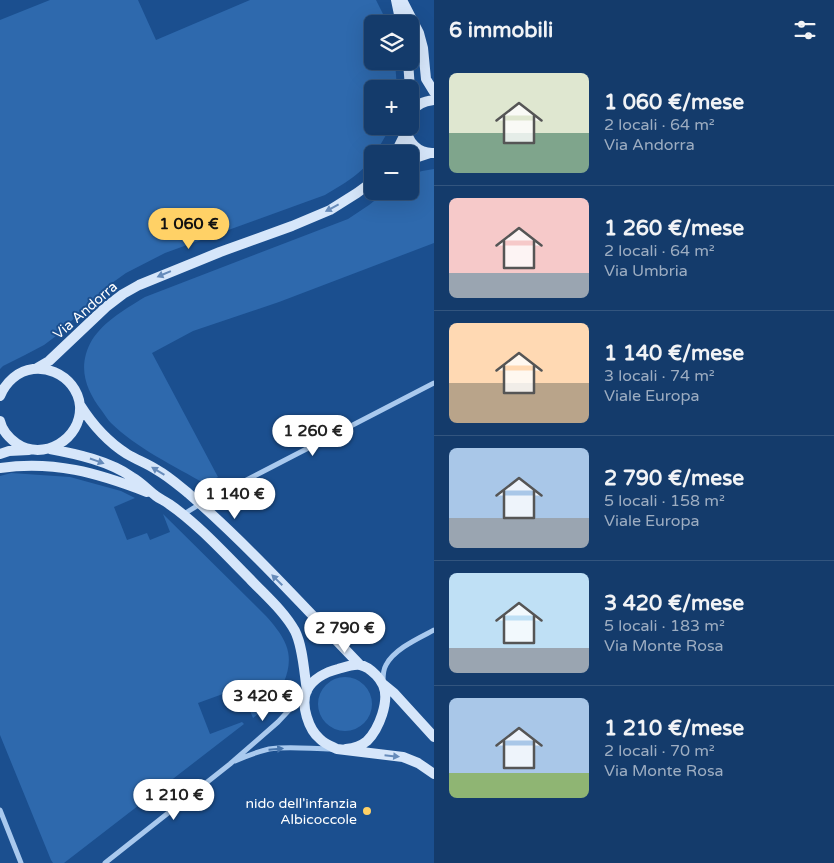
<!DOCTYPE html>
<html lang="it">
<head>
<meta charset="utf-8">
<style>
	body { margin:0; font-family:"Varela Round",sans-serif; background:#214673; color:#f1f3f6; height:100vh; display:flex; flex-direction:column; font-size:19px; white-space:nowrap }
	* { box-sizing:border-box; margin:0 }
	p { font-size:16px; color:#9dadc1 }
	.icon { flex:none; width:28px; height:28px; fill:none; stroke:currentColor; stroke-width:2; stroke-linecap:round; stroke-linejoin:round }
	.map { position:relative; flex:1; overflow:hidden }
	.drawer { display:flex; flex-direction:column; background:#143b6b; width:400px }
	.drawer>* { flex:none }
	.controls { position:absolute; left:364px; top:15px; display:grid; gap:10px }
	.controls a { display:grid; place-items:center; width:55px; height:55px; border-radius:8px; background:#143b6b; box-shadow:0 5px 20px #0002,0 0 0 1px #33557e; font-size:25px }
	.price { position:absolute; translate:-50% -42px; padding:0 11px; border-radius:18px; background:#fff; color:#222; font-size:16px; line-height:32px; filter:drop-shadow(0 1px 2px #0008) }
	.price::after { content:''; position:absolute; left:50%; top:30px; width:15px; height:11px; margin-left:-8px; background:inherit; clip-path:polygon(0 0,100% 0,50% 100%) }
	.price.current { background:#ffd166; color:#111 }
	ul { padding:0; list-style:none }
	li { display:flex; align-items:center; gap:15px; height:125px; padding:0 15px }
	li+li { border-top:1px solid #33557e }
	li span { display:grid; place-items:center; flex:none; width:140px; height:100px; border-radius:8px; color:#555 }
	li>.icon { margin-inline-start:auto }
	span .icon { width:60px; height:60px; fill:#fffc; stroke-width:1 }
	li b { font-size:21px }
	h2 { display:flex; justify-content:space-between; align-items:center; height:60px; padding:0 15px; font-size:21px }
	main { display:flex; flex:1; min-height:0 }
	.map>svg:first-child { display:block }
	.green { fill:#2e69ad }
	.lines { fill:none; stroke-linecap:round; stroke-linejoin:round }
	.street { stroke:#a9c9ee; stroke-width:5 }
	.secondary { stroke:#d6e6fa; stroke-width:10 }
	.oneway { fill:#668bba }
	.oneway2 { fill:#4674ac }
	.poi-dot { fill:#ffd166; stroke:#1b4f8f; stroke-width:2 }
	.labels { text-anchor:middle; stroke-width:4; stroke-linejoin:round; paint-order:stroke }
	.street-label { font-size:14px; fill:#fff; stroke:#1b4f8f }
	.poi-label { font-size:14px; fill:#fff; stroke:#1b4f8f; text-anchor:end }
</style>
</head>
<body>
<main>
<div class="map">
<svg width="434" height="863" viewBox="0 0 434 863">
	<rect width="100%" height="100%" fill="#1b4f8f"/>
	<!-- green -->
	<path class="green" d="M 50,0 L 138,0 L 156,40 L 250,0 L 376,0 L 385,18 L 387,24 L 372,24 L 372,61 L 395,61 L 397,89 L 372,89 L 372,126 L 389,126 L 386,135 L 375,154 L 372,154 C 372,168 337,188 325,195 L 165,253 L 126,273 L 105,288 L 56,336 L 44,345 L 25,355 L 3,366 L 0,369 L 0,20 Z
		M 434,169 L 434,243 L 279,302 L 193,331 L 152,353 L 218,477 L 205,484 C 175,466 136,448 111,423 C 108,420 105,415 102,411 C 85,389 77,366 92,340 C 104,321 127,308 145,297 L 348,219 L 369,205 L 387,191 L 410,191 L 410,175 L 422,171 Z
		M 11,473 L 70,477 L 121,491 L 135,498 L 114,507 L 127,540 L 147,533 L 150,540 L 170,532 L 163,514 L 266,616 C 273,624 282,634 286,645 C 294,665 284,687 271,703 C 266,709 259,713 253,718 L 246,701 L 231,691 L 198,703 L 210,734 L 242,722 L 244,724 L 64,863 L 53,863 L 51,860 L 0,735 L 0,476 Z
		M318 704a27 27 0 1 1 54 0a27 27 0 1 1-54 0Z"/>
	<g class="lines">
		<!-- street -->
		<path class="street" d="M 184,514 L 200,504 L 434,383
			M 383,681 C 383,676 383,670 386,665 C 394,649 419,638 434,630
			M 235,761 C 246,756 257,752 269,749 C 289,746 311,749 332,749
			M 0,810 L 21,863
			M 105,863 L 230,764 L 278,722 L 304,694"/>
		<!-- secondary -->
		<path class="secondary" d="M 396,0 L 401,24
			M 402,0 L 419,33 L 423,48 L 426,79 L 434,92
			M 408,61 L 410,89
			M 410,89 L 410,100
			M 410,113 C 416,104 424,101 434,100
			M 406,126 C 407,142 418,154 434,153
			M 395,154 L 403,138 L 405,127
			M 410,161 L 418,157 L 430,153
			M 37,368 L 49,361 L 106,307 L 123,294 L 139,285 L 220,252 L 292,226 L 330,210 L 357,193 L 372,182
			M 0,396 C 3,389 7,383 13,378 C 37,357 77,374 80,406 C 82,439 43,462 16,443 C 8,437 2,430 0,421
			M 80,405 C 92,424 108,442 127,454 C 137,460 148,464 157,470 C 168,476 178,485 188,493 C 249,546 304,607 360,665
			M 50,449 C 77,454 109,461 132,477 C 141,482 148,490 156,496 C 160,499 165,501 169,504 C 197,523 226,555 250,579 C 265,595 284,611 295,631 C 303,647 304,672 307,691
			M 0,454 L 9,451 L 29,450
			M 0,468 C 53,460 98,473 147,492
			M 383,684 L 394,693 L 434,737
			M 346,749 C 354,748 361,746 367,741 C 379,729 390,701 383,685 C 381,681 379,678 376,675 C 372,671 366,666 360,665 C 353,664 345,667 338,669 C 326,672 313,679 307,690 C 300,705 309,730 320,739 C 325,744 331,746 337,749 L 403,757 L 418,763 L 434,774"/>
	</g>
	<!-- one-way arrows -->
	<defs><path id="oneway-solid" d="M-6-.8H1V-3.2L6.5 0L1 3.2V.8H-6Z" transform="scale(1.25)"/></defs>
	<g class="oneway">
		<use href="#oneway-solid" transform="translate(332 208) rotate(152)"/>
		<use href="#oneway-solid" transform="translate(164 274) rotate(157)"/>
		<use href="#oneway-solid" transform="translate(97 461) rotate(19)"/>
		<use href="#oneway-solid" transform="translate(158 471) rotate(-149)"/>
		<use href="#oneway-solid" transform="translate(277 580) rotate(-135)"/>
		<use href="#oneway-solid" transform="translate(392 756) rotate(6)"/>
	</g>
	<use class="oneway2" href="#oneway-solid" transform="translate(276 749) rotate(-5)"/>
	<!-- markers -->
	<circle class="poi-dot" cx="367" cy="811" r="5"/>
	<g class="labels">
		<!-- street labels -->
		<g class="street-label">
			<text transform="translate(85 310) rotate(-41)" y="5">Via Andorra</text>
		</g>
		<!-- poi labels -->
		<g class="poi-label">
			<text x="357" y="808">nido dell'infanzia<tspan x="357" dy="16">Albicoccole</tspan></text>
		</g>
	</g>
</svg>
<div class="controls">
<a><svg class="icon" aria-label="layers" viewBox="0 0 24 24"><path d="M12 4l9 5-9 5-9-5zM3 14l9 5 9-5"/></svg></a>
<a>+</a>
<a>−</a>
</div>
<b class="price current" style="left:189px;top:250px">1 060 €</b>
<b class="price" style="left:313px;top:457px">1 260 €</b>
<b class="price" style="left:235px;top:520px">1 140 €</b>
<b class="price" style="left:345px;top:654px">2 790 €</b>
<b class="price" style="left:263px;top:722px">3 420 €</b>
<b class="price" style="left:174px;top:821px">1 210 €</b>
</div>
<section class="drawer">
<h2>6 immobili<svg class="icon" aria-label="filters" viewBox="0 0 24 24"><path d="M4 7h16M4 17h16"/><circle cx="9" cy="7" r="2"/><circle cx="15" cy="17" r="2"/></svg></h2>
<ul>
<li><span style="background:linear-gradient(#dfe7d0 60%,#7fa58c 0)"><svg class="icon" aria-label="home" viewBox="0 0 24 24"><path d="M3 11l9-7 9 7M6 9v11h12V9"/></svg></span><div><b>1 060 €/mese</b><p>2 locali · 64 m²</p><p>Via Andorra</p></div></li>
<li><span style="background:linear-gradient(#f6c9c9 75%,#9aa5b1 0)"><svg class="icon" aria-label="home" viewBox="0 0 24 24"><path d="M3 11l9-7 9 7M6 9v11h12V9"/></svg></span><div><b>1 260 €/mese</b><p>2 locali · 64 m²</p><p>Via Umbria</p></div></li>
<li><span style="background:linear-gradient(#ffd9b3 60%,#b9a48a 0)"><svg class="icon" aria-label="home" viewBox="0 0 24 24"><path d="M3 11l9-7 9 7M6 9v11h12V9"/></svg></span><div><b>1 140 €/mese</b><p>3 locali · 74 m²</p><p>Viale Europa</p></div></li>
<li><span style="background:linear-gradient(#a9c7e8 70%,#9aa5b1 0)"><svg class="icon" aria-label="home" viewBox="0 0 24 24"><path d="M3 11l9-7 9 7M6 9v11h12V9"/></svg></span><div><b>2 790 €/mese</b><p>5 locali · 158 m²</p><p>Viale Europa</p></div></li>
<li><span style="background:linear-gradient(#bfe0f5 75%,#9aa5b1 0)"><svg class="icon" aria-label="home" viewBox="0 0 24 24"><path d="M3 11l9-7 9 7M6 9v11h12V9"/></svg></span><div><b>3 420 €/mese</b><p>5 locali · 183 m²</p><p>Via Monte Rosa</p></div></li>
<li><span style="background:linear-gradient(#a9c7e8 75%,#8fb573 0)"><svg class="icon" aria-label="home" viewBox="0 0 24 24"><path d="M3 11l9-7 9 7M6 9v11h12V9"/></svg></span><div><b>1 210 €/mese</b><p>2 locali · 70 m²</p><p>Via Monte Rosa</p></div></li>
</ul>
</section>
</main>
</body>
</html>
